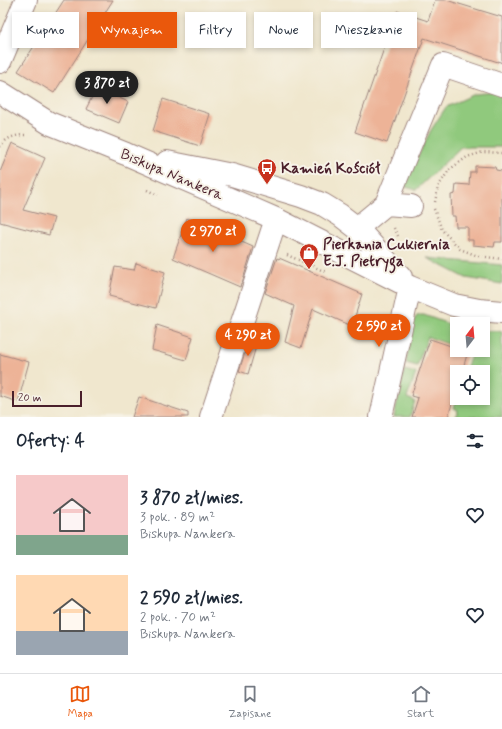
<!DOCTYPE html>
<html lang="pl">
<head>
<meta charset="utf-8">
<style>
	body { margin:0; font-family:Mynerve,sans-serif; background:#f6f6f7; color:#1f2937; height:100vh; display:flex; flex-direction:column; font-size:15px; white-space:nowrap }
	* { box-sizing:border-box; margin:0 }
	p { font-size:13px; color:#747a83 }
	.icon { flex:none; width:22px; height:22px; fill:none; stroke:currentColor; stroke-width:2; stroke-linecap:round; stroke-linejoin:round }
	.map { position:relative; height:417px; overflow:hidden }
	.details { display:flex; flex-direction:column; background:#fff; flex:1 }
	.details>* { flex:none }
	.guide { position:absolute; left:12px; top:12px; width:478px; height:36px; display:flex; gap:8px }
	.needle { width:26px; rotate:16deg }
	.tools { position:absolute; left:450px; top:317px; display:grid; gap:8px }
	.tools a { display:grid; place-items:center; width:40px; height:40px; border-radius:0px; background:#fff; box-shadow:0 2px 6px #0003; font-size:20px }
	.scale { position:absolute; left:12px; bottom:10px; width:70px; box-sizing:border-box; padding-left:4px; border:2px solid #4a1f2b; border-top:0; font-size:11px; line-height:14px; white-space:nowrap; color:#4a1f2b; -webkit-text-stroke:3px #f7f3e8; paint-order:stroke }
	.price { position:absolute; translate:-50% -34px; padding:0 9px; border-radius:14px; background:#ea580c; color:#fff; font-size:13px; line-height:26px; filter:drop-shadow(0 1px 2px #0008) }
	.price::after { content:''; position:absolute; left:50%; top:24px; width:12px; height:9px; margin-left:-6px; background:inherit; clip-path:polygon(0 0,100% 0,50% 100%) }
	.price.on { background:#222; color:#fff }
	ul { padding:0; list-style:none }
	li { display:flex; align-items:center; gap:12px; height:100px; padding:0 16px }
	li span { display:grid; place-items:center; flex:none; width:112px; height:80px; border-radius:0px; color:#555 }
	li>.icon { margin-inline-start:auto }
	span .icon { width:48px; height:48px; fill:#fffc; stroke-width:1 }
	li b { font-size:17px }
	h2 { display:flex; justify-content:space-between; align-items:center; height:48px; padding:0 16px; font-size:17px }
	.pill { padding:0 14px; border-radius:0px; background:#fff; box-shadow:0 2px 6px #0003; font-size:14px; line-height:36px }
	.pill.on { background:#ea580c; color:#fff }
	.dock { display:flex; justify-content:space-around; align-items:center; height:56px; border-top:1px solid #e0e1e3; background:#fff; font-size:11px; color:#747a83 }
	.dock a { display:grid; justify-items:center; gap:2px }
	.dock .on { color:#ea580c }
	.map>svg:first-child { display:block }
	.green { fill:#90c97d; stroke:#6d7454 }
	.building { fill:#edb397 }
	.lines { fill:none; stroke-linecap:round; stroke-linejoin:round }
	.minor-casing { stroke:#9d837c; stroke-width:24 }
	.path { stroke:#9d837c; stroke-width:2.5; stroke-dasharray:1 3; stroke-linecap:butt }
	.minor { stroke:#fff; stroke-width:22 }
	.labels { text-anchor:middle; stroke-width:4; stroke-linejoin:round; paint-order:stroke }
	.poi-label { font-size:15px; font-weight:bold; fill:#4a1f2b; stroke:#f7f3e8; text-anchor:start }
	.street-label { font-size:15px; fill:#4a1f2b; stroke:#f7f3e8 }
</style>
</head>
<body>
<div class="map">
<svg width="502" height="417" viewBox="0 0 502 417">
	<rect width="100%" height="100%" fill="#f7f3e8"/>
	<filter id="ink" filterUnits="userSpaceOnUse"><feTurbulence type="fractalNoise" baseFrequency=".025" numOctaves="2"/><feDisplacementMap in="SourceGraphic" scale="8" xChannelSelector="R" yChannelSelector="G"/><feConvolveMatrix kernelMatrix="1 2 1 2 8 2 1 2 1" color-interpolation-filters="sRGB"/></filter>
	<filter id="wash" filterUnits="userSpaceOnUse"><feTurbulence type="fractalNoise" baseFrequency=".012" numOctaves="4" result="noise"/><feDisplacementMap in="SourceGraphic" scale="16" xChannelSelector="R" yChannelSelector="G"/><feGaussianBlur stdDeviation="0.9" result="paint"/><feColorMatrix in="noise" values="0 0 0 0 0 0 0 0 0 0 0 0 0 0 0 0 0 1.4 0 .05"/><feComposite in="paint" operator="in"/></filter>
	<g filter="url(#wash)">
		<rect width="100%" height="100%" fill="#f0e7ce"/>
		<!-- green -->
		<path class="green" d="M 496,92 L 502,94 L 502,147 L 461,147 L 416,190 L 403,186 L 431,130 L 446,107 L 475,94 Z
			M 427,258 L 502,265 L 502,284 L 466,278 Z
			M 420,315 L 424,315 L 457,327 L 457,347 L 428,337 L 417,366 L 406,363 L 412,322 L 417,316 Z
			M 483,331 L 498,331 L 502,332 L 502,417 L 456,417 L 458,410 L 454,408 L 457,397 L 483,398 L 483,372 L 465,372 L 472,352 L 467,350 L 483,350 Z
			M 404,370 L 416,373 L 407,398 L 415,401 L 410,417 L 394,417 Z"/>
		<g id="blocks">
			<!-- building -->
			<path class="building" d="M 64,0 L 113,0 L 54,93 L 18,71 Z
				M 435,0 L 446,0 L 502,17 L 502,63 L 498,61 L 498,62 L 424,38 L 387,143 L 355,132 L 397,11 L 428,21 Z
				M 97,87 L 128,102 L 119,123 L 86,109 Z
				M 163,99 L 210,114 L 200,146 L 153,131 Z
				M 12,143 L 45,158 L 23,210 L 54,218 L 49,235 L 0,222 L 0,172 Z
				M 475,166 L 495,167 L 496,170 L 502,171 L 502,242 L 495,242 L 494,247 L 473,245 L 473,240 L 468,240 L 468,227 L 456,227 L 455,216 L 452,216 L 451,195 L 455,194 L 456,184 L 469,185 L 470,172 L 475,172 Z
				M 187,218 L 253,247 L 242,283 L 241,283 L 240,287 L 173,258 Z
				M 277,258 L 279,259 L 279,258 L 362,294 L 352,326 L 313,309 L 301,348 L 285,342 L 294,306 L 265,293 Z
				M 136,263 L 165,272 L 156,308 L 109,296 L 115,267 L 134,270 Z
				M 157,325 L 193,337 L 186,360 L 152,350 Z
				M 430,339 L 457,348 L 457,350 L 464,350 L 468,351 L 462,372 L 457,372 L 457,387 L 448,417 L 412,417 L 418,398 L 411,396 Z
				M 249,340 L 257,343 L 248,374 L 239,371 Z
				M 0,354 L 29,362 L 18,402 L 0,396 Z
				M 139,397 L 188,413 L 188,417 L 132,417 Z"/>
		</g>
	</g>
	<g filter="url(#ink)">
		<use href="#blocks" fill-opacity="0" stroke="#9d837c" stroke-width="1"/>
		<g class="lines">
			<!-- minor casing -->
			<g class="minor-casing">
				<path id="minor" d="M 0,62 L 26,0
					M 0,92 L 49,123 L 126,154 L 276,219 L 410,287 L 454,305 L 479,310 L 502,312
					M 167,162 L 232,175 L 301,196 L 322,204 L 340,215 L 357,228 L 401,277
					M 386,204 L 411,206
					M 357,228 L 386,204 L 443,65 L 502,85
					M 211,417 L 276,219
					M 381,417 L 410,287"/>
			</g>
			<!-- path -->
			<path class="path" d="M 0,147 C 6,138 14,135 25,135
				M 147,190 L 158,195
				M 435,202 L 438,187 L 449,170 L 467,157 L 483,152 L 502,153
				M 434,209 L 442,230 L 460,249 L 478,256 L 502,259
				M 206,219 L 246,237
				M 394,228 L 399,238
				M 287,255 L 326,272"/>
			<!-- minor -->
			<use href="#minor" class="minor"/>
		</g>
	</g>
	<!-- icons -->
	<defs>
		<g id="bus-pin" transform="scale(1)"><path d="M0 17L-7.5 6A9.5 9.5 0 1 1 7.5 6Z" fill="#c8321e" stroke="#f7f3e8"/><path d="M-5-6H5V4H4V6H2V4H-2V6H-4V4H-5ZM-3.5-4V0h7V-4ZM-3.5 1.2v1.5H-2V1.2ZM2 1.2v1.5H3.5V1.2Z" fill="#fff"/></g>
		<g id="shop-pin" transform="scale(1)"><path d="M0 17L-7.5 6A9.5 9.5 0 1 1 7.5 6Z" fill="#c8321e" stroke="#f7f3e8"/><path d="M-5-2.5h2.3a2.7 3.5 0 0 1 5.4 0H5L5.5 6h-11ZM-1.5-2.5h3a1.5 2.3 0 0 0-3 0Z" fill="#fff"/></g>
	</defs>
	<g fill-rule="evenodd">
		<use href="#bus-pin" x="267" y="168"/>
		<use href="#shop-pin" x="309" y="253"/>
	</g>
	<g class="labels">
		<!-- poi labels -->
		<g class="poi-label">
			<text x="281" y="173">Kamień Kościół</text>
			<text x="323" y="249">Pierkania Cukiernia<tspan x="323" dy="17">E.J. Pietryga</tspan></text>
		</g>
		<!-- street labels -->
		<g class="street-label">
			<text transform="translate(172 174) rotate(23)" y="5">Biskupa Nankera</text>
		</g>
	</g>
</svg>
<div class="tools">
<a><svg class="needle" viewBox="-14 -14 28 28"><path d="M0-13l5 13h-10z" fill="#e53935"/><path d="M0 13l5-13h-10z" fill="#747a83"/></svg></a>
<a><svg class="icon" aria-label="locate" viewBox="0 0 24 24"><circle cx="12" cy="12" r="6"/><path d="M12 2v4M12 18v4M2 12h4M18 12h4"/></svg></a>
</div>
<div class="scale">20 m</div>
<b class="price on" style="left:107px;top:105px">3 870 zł</b>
<b class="price" style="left:213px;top:253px">2 970 zł</b>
<b class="price" style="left:379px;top:348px">2 590 zł</b>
<b class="price" style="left:248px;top:357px">4 290 zł</b>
<div class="guide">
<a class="pill">Kupno</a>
<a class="pill on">Wynajem</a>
<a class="pill">Filtry</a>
<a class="pill">Nowe</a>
<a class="pill">Mieszkanie</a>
</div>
</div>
<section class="details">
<h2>Oferty: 4<svg class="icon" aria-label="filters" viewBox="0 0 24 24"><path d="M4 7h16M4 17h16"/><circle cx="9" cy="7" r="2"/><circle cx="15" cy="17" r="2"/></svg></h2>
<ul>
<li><span style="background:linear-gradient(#f6c9c9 75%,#7fa58c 0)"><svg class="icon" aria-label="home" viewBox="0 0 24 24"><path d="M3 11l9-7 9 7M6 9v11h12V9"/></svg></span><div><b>3 870 zł/mies.</b><p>3 pok. · 89 m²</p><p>Biskupa Nankera</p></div><svg class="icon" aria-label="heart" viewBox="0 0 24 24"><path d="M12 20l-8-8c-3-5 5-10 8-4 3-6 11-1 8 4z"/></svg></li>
<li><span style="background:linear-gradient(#ffd9b3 70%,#9aa5b1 0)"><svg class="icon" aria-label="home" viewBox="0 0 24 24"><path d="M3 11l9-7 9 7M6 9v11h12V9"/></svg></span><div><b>2 590 zł/mies.</b><p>2 pok. · 70 m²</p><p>Biskupa Nankera</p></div><svg class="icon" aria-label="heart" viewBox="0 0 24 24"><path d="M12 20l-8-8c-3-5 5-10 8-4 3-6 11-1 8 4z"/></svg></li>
</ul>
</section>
<nav class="dock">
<a class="on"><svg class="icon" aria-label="map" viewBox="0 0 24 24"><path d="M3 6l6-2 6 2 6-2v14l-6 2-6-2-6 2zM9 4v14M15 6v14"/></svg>Mapa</a>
<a><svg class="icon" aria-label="saved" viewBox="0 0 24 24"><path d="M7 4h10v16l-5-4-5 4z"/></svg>Zapisane</a>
<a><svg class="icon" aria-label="home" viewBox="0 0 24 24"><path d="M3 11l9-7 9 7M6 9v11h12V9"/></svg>Start</a>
</nav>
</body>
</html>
